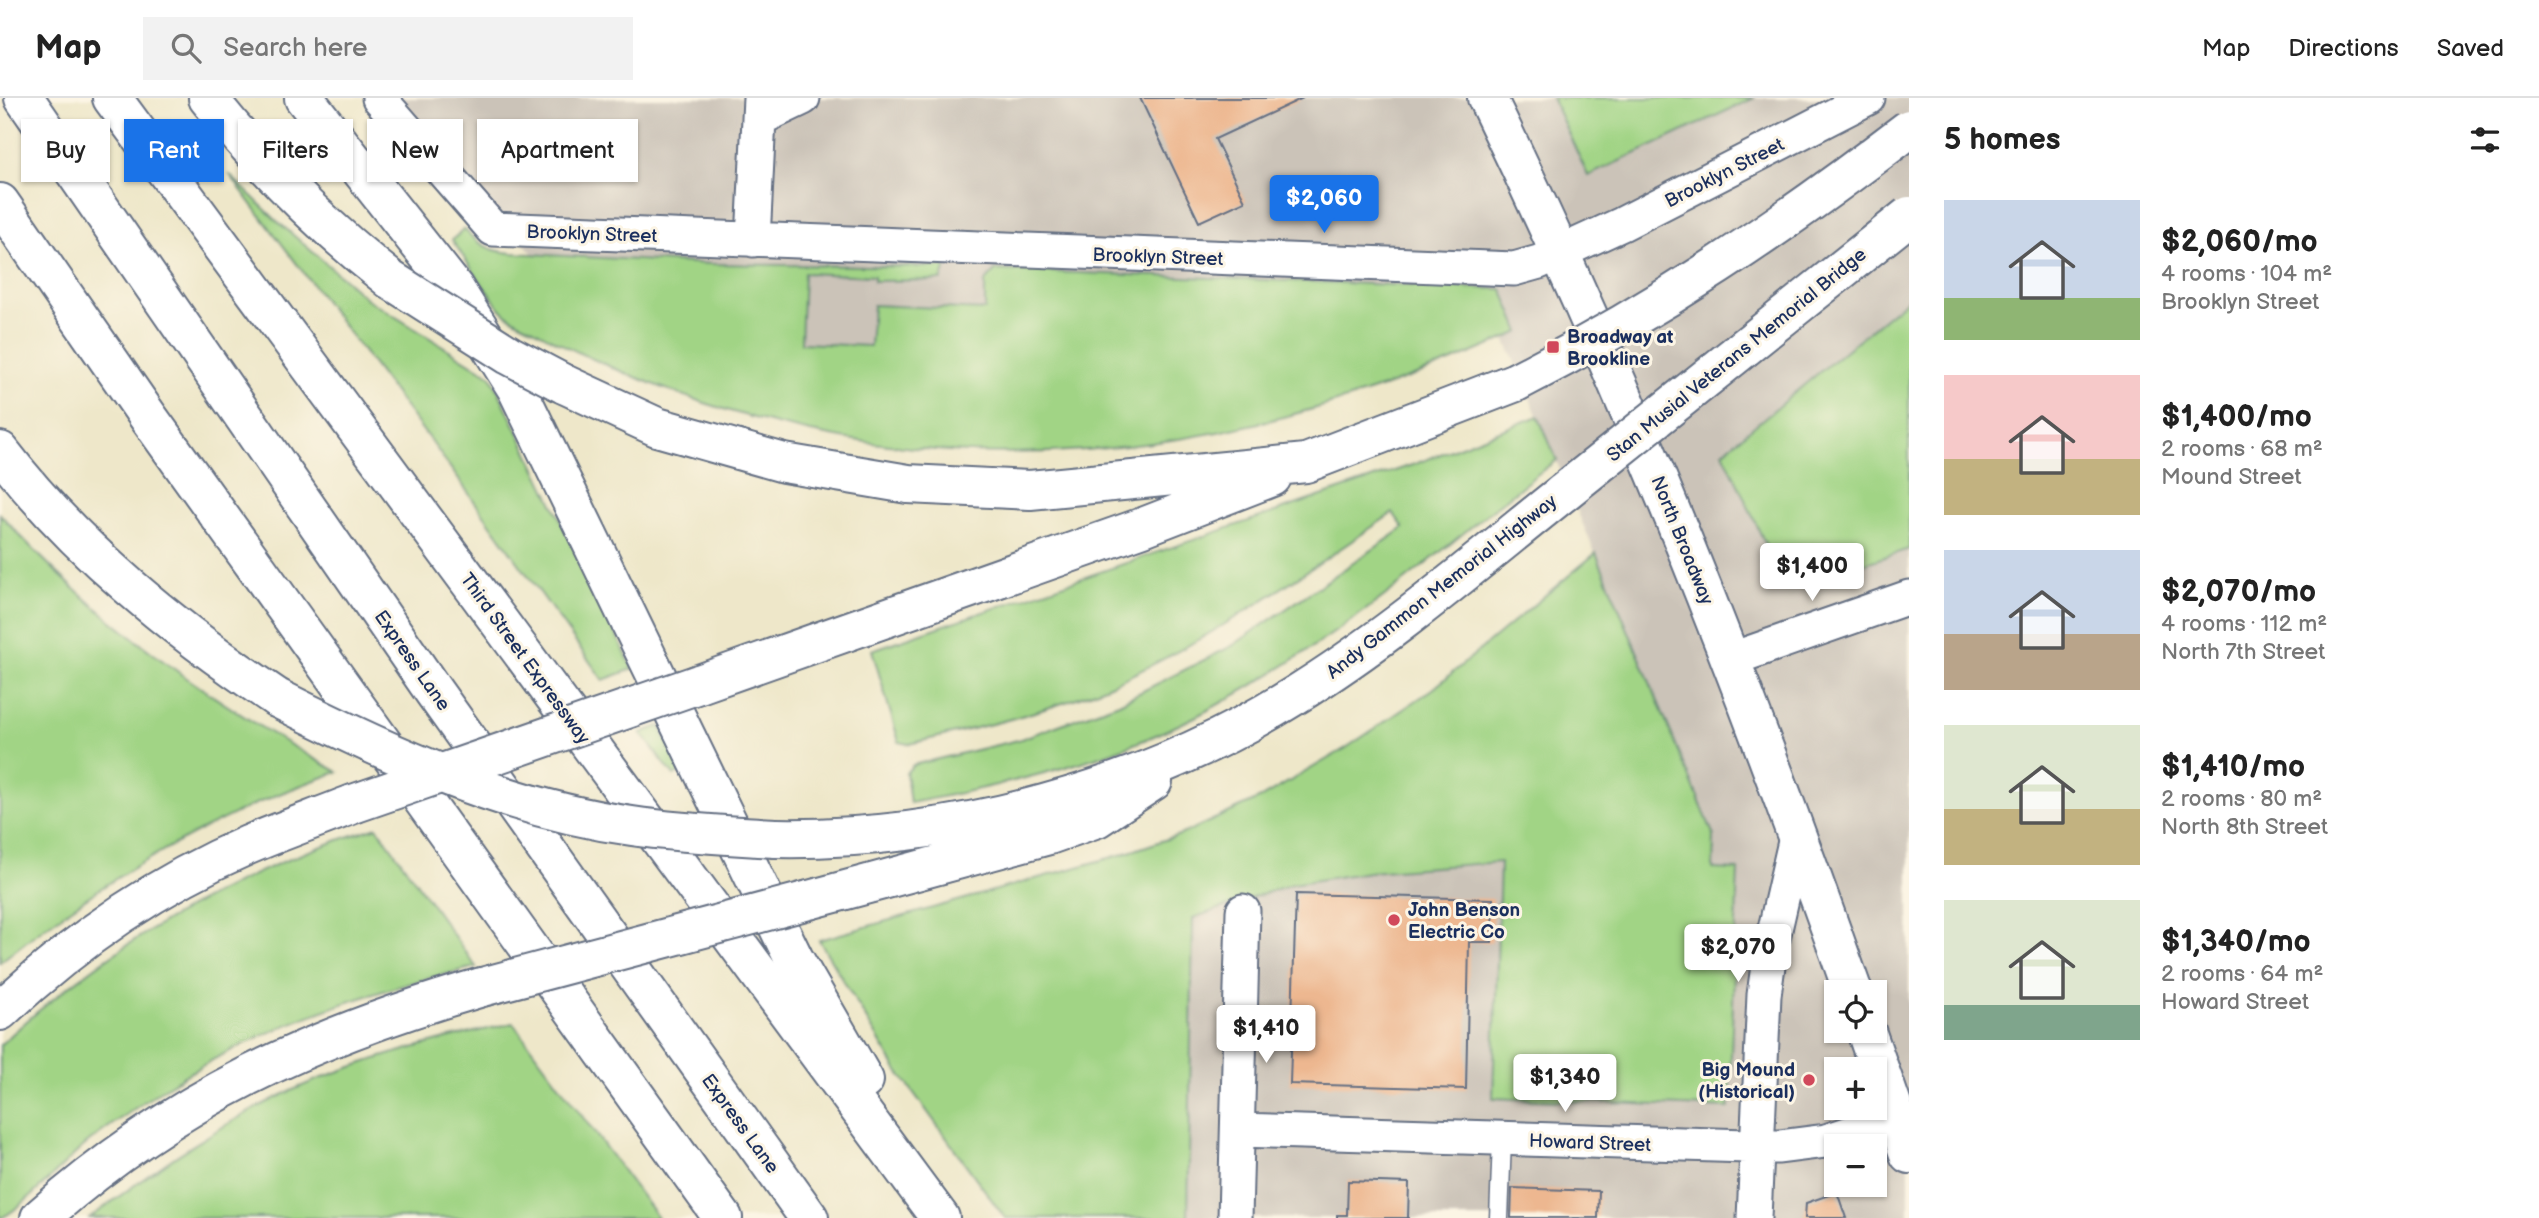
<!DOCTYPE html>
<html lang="en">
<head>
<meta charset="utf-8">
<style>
	body { margin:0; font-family:"Balsamiq Sans",sans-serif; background:#f2f2f2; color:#222; height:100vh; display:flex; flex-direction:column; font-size:26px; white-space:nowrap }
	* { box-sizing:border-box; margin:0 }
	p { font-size:23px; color:#767676 }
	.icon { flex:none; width:38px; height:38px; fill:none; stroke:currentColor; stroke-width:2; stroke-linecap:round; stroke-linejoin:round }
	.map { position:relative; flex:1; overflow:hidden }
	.drawer { display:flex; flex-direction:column; background:#fff; width:630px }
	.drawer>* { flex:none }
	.guide { position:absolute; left:21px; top:21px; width:665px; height:63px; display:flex; gap:14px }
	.tools { position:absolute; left:1824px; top:882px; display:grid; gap:14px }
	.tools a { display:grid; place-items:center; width:63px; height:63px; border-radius:0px; background:#fff; box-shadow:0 2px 5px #0004; font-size:35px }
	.price { position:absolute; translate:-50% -60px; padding:0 16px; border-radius:7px; background:#fff; color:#222; font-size:23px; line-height:46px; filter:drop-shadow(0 2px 4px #0008) }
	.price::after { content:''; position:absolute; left:50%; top:42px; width:21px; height:16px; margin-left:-10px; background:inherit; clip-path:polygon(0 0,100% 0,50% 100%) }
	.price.current { background:#1a73e8; color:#fff }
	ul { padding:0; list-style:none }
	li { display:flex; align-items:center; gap:21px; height:175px; padding:0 35px }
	li span { display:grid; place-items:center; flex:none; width:196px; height:140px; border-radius:0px; color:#555 }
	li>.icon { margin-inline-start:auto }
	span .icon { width:84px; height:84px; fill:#fffc; stroke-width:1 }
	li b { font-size:30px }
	h2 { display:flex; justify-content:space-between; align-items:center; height:84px; padding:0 35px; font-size:30px }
	.pill { padding:0 24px; border-radius:0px; background:#fff; box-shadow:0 2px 5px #0004; font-size:24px; line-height:63px }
	.pill.current { background:#1a73e8; color:#fff }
	header { display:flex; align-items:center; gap:42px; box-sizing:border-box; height:98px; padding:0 35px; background:#fff; border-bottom:2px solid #e0e0e0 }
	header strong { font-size:33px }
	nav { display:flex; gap:38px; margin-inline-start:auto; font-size:24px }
	.search { width:490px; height:63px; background:#f2f2f2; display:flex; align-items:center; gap:18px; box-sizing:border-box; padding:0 24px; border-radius:0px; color:#767676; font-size:26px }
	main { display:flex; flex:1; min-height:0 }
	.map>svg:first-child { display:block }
	.industrial { fill:#cbc3b8; fill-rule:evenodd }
	.green { fill:#a1d485; stroke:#5e8272; stroke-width:2 }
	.building { fill:#edb790 }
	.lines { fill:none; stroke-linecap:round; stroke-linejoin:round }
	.lane-casing { stroke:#656f83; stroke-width:21 }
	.street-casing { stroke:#656f83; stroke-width:37 }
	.secondary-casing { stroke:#656f83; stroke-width:42 }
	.highway-casing { stroke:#656f83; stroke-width:42 }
	.lane { stroke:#fff; stroke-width:18 }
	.street { stroke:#fff; stroke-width:33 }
	.secondary { stroke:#fff; stroke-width:38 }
	.highway { stroke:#fff; stroke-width:38 }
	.highway-bridge-casing { stroke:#656f83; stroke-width:42; stroke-linecap:butt }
	.highway-bridge { stroke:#fff; stroke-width:38 }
	.poi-dot { fill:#d1495b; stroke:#fcf5e5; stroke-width:2.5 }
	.labels { text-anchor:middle; stroke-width:6; stroke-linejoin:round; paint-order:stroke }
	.street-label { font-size:19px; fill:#1b2f5e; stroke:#fcf5e5 }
	.poi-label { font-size:19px; font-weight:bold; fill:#1b2f5e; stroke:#fcf5e5; text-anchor:start }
</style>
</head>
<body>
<header>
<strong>Map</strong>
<div class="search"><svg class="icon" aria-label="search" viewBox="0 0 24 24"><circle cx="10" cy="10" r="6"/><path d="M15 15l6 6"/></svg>Search here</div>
<nav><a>Map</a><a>Directions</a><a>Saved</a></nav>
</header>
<main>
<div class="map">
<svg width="1909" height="1120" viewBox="0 0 1909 1120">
	<rect width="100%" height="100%" fill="#fcf5e5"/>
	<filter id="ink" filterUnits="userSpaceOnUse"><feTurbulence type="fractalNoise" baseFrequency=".0143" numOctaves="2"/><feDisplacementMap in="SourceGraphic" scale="14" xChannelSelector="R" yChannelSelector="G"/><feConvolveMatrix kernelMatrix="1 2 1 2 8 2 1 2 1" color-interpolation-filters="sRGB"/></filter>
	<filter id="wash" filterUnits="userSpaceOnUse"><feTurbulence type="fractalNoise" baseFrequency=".00686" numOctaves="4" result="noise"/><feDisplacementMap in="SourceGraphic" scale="28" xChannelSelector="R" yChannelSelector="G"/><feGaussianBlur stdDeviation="1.57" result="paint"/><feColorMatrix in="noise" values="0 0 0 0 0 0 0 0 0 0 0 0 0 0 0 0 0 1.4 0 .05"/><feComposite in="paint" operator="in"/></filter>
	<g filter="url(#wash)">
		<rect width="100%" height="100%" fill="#eee7c9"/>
		<!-- industrial -->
		<path class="industrial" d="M 399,0 L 1909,0 L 1909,1120 L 1188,1120 L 1193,820 L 1292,786 L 1369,774 L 1483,763 L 1713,771 L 1714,738 L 1503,236 L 991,224 L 872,217 L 871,248 L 800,245 L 803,177 L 711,166 L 534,157 ZM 1836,894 L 1874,894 L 1874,933 L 1836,933 ZM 1836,971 L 1874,971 L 1874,1010 L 1836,1010 ZM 1836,1048 L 1874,1048 L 1874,1087 L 1836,1087 Z"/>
		<!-- green -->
		<path class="green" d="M 1552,0 L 1754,0 L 1588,78 Z
			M 229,76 L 277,123 L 367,201 L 491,278 L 633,571 L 603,582 L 436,350 Z
			M 464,131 C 479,147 490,153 512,155 L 711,166 L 946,169 L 941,182 L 874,183 L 874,178 L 804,175 L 801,245 L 870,248 L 873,207 L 985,212 L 985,184 L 996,172 L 1502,191 L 1520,234 C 1249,358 964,400 679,296 C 629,277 578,257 532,230 C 522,225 509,220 502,212 C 484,191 468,165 452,142 Z
			M 1909,200 L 1909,451 L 1786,491 L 1723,354 Z
			M 1538,318 L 1557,362 C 1499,403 1447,451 1390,494 C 1333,537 1272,578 1208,612 C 1118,661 1011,686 910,705 L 906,675 L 913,667 L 1018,642 L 1119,605 L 1232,548 L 1404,430 L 1393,415 C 1302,476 1213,541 1112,586 C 1048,614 978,630 909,646 L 899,644 L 872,552 L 1415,366 Z
			M 0,416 C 96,523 213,605 338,674 C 214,716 101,782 0,864 Z
			M 1596,455 L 1714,738 L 1713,771 L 1738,772 L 1729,1010 L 1493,1000 L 1500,764 L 1369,774 L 1292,786 L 1193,820 L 1188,1120 L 1005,1120 L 897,972 L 819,842 L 1120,757 L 1182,736 L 1261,700 L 1346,650 L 1433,591 Z
			M 660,628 L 681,674 L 674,678 L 641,635 Z
			M 377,729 L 476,869 C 364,894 254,931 157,995 C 133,1012 107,1029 84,1048 C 66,1063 17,1116 0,1120 L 0,947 C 109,845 235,774 377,729 Z
			M 513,925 L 658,1120 L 90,1120 C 154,1072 220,1025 293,992 C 362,961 439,942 513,925 Z"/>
		<g id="blocks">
			<!-- building -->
			<path class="building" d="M 1140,0 L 1303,0 L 1215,41 L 1245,103 L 1199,124 Z
				M 1296,796 L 1493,801 L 1492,844 L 1469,844 L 1466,991 L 1290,986 Z
				M 1348,1083 L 1409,1085 L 1408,1120 L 1337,1120 L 1337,1117 L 1347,1117 Z
				M 1512,1090 L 1599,1093 L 1598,1120 L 1511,1120 Z
				M 1837,1094 L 1846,1120 L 1805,1120 L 1806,1105 Z"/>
		</g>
	</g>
	<g filter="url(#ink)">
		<use href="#blocks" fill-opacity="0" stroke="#656f83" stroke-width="2"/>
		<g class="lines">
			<!-- lane casing -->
			<g class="lane-casing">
				<path id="lane" d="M 1499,1120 L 1502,1042"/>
			</g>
			<!-- street casing -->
			<g class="street-casing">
				<path id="street" d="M 379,0 L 493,131 L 1514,171 L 1539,164 L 1622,126 L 1868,0
					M 759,21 L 803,0
					M 753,142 L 760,0
					M 1732,561 L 1909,499
					M 1238,1032 L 1779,1049 L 1826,1043 L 1896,1020
					M 1235,1120 L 1243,813
					M 1754,1120 L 1764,897 L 1770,853 L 1797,735"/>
			</g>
			<!-- secondary casing -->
			<g class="secondary-casing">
				<path id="secondary" d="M 1487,0 C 1628,290 1746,590 1853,894
					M 1866,933 L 1909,1056"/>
			</g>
			<!-- highway casing -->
			<g class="highway-casing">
				<path id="highway" d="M 24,0 L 434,594 L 809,1120
					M 112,0 L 940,1120
					M 208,0 C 262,68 322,128 391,182
					M 304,0 L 454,190 L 517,291 L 794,861 L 864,982
					M 0,105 L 149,320 L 723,1120
					M 564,286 L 657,329 L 784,365 L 908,386 L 1030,392 L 1306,365 L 1516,284
					M 0,353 C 76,452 174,531 277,600
					M 699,586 L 1143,429 L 1272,379
					M 775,740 C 954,743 1142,693 1294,598 C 1390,539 1476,464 1564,394
					M 809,802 L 1049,737 L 1097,720 L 1153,683
					M 0,913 C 73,845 157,786 248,747 C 283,732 318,720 353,706
					M 40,1120 C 175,1000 310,939 482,889"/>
			</g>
			<!-- lane -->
			<use href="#lane" class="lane"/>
			<!-- street -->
			<use href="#street" class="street"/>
			<!-- secondary -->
			<use href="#secondary" class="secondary"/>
			<!-- highway -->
			<use href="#highway" class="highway"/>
			<!-- highway-bridge casing -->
			<g class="highway-bridge-casing">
				<path id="highway-bridge" d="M 391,182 L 509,257 L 564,286
					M 1516,284 C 1660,211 1781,129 1909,31
					M 1564,394 L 1909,118
					M 277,600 C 390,657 505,710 632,728 C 679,735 727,737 775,740
					M 353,706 L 699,586
					M 482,889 L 809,802"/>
			</g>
			<!-- highway-bridge -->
			<use href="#highway-bridge" class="highway-bridge"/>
		</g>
	</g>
	<!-- markers -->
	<g class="poi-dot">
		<rect x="1546" y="242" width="14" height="14" rx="3.5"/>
		<circle cx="1394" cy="822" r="7"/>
		<circle cx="1809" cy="982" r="7"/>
	</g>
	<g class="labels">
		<!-- street labels -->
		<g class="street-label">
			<text transform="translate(1724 74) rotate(-27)" y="7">Brooklyn Street</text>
			<text transform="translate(592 135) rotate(2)" y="7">Brooklyn Street</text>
			<text transform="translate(1158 158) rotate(2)" y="7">Brooklyn Street</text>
			<text transform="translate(1736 256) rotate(-39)" y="7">Stan Musial Veterans Memorial Bridge</text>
			<text transform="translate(1683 442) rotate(68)" y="7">North Broadway</text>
			<text transform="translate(1441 488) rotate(-38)" y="7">Andy Gammon Memorial Highway</text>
			<text transform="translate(526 560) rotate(54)" y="7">Third Street Expressway</text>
			<text transform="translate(413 562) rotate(55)" y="7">Express Lane</text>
			<text transform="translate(741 1025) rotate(54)" y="7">Express Lane</text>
			<text transform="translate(1590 1044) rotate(2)" y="7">Howard Street</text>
		</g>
		<!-- poi labels -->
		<g class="poi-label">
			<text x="1567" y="245">Broadway at<tspan x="1567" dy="22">Brookline</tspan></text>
			<text x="1408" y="818">John Benson<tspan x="1408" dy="22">Electric Co</tspan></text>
			<text x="1795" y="978" text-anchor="end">Big Mound<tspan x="1795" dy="22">(Historical)</tspan></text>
		</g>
	</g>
</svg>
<div class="tools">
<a><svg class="icon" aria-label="locate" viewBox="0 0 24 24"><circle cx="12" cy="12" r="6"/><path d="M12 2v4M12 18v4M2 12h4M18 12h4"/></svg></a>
<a>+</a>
<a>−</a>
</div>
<b class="price current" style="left:1324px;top:137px">$2,060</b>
<b class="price" style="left:1812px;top:505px">$1,400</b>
<b class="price" style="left:1738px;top:886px">$2,070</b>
<b class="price" style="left:1266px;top:967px">$1,410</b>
<b class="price" style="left:1565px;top:1016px">$1,340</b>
<div class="guide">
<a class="pill">Buy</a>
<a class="pill current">Rent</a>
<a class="pill">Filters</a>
<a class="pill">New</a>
<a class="pill">Apartment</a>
</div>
</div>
<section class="drawer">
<h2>5 homes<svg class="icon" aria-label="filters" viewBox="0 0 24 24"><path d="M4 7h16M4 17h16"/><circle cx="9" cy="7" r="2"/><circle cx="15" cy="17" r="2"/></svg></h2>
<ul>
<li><span style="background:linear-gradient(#c9d6e8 70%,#8fb573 0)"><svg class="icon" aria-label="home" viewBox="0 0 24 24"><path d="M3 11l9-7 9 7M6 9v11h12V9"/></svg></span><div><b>$2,060/mo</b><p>4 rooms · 104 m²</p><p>Brooklyn Street</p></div></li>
<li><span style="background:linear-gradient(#f6c9c9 60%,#c2b280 0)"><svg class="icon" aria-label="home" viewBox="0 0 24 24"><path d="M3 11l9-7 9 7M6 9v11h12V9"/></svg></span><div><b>$1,400/mo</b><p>2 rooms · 68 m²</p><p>Mound Street</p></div></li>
<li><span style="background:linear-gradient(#c9d6e8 60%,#b9a48a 0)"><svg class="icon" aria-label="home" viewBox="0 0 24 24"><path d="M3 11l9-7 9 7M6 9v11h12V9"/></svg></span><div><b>$2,070/mo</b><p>4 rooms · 112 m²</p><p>North 7th Street</p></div></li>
<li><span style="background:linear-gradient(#dfe7d0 60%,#c2b280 0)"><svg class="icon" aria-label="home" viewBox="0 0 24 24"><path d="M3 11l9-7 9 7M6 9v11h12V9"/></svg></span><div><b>$1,410/mo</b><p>2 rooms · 80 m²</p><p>North 8th Street</p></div></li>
<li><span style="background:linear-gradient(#dfe7d0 75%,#7fa58c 0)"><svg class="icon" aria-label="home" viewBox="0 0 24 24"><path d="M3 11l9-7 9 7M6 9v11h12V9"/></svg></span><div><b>$1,340/mo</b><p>2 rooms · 64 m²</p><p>Howard Street</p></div></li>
</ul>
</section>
</main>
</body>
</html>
